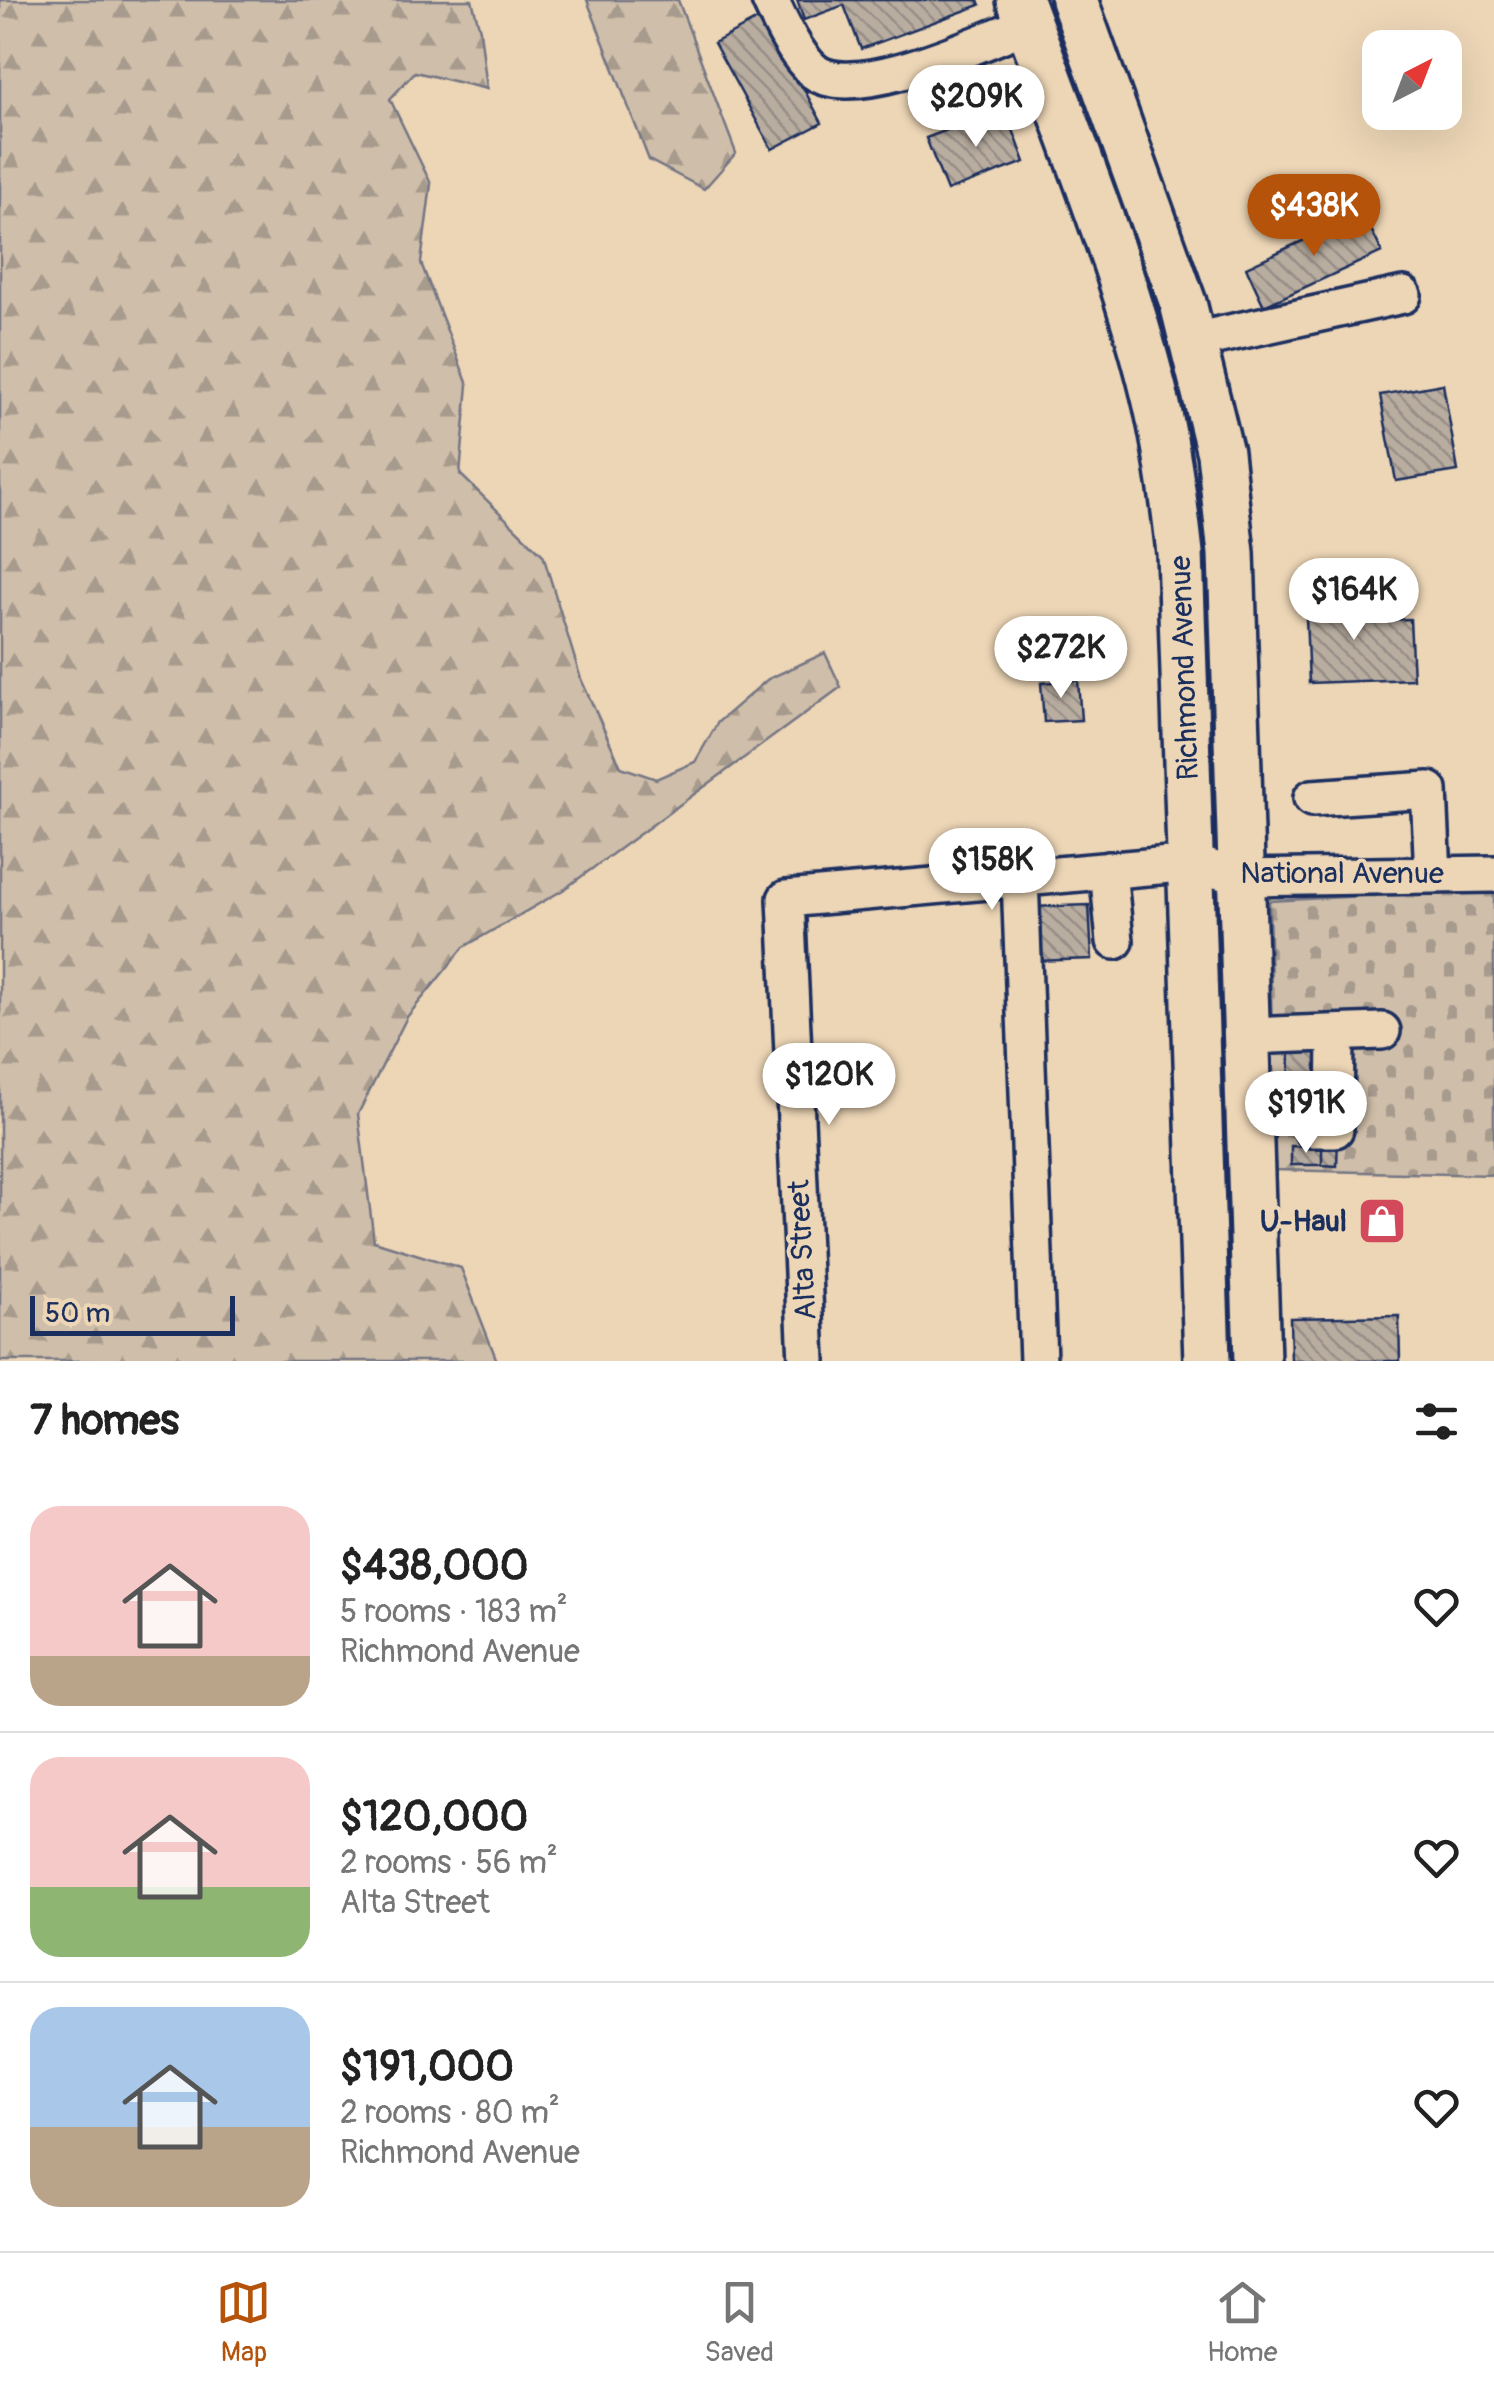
<!DOCTYPE html>
<html lang="en">
<head>
<meta charset="utf-8">
<style>
	body { margin:0; font-family:Pangolin,sans-serif; background:#f6f6f6; color:#222; height:100vh; display:flex; flex-direction:column; font-size:38px; white-space:nowrap }
	* { box-sizing:border-box; margin:0 }
	p { font-size:32px; color:#767676 }
	.icon { flex:none; width:55px; height:55px; fill:none; stroke:currentColor; stroke-width:2; stroke-linecap:round; stroke-linejoin:round }
	.map { position:relative; height:1361px; overflow:hidden }
	.side { display:flex; flex-direction:column; background:#fff; flex:1 }
	.side>* { flex:none }
	.needle { width:65px; rotate:42deg }
	.controls { position:absolute; left:1362px; top:30px; display:grid; gap:20px }
	.controls a { display:grid; place-items:center; width:100px; height:100px; border-radius:20px; background:#fff; box-shadow:0 10px 40px #0002; font-size:50px }
	.scale { position:absolute; left:30px; bottom:25px; width:205px; box-sizing:border-box; padding-left:10px; border:5px solid #1b2f5e; border-top:0; font-size:28px; line-height:35px; white-space:nowrap; color:#1b2f5e; -webkit-text-stroke:8px #edd6b6; paint-order:stroke }
	.price { position:absolute; translate:-50% -85px; padding:0 22px; border-radius:35px; background:#fff; color:#222; font-size:32px; line-height:65px; filter:drop-shadow(0 2px 5px #0008) }
	.price::after { content:''; position:absolute; left:50%; top:60px; width:30px; height:22px; margin-left:-15px; background:inherit; clip-path:polygon(0 0,100% 0,50% 100%) }
	.price.active { background:#b45309; color:#fff }
	ul { padding:0; list-style:none }
	li { display:flex; align-items:center; gap:30px; height:250px; padding:0 30px }
	li+li { border-top:2px solid #e0e0e0 }
	li span { display:grid; place-items:center; flex:none; width:280px; height:200px; border-radius:30px; color:#555 }
	li>.icon { margin-inline-start:auto }
	span .icon { width:120px; height:120px; fill:#fffc; stroke-width:1 }
	li b { font-size:42px }
	h2 { display:flex; justify-content:space-between; align-items:center; height:120px; padding:0 30px; font-size:42px }
	.menu { display:flex; justify-content:space-around; align-items:center; height:140px; border-top:2px solid #e0e0e0; background:#fff; font-size:28px; color:#767676 }
	.menu a { display:grid; justify-items:center; gap:5px }
	.menu .active { color:#b45309 }
	.map>svg:first-child { display:block }
	.forest { fill:url(#forest-firs); stroke:#757684; stroke-width:2.5 }
	.cemetery { fill:url(#cemetery-stones); stroke:#757684; stroke-width:2.5 }
	.building { fill:url(#building-back-hatch); stroke:#1b2f5e; stroke-width:2.5 }
	.lines { fill:none; stroke-linecap:round; stroke-linejoin:round }
	.minor-casing { stroke:#1b2f5e; stroke-width:42 }
	.major-casing { stroke:#1b2f5e; stroke-width:52 }
	.minor { stroke:#edd6b6; stroke-width:35 }
	.major { stroke:#edd6b6; stroke-width:45 }
	.labels { text-anchor:middle; stroke-width:8; stroke-linejoin:round; paint-order:stroke }
	.street-label { font-size:30px; fill:#1b2f5e; stroke:#edd6b6 }
	.poi-label { font-size:30px; font-weight:bold; fill:#1b2f5e; stroke:#edd6b6; text-anchor:end }
</style>
</head>
<body>
<div class="map">
<svg width="1494" height="1361" viewBox="0 0 1494 1361">
	<defs>
		<pattern id="forest-firs" width="22" height="20" patternUnits="userSpaceOnUse" patternTransform="scale(2.5)"><rect width="22" height="20" fill="#cfbea9"/><path d="M5 1l3.5 6h-7zM16 11l3.5 6h-7z" fill="#a79b8d"/></pattern>
		<pattern id="cemetery-stones" width="16" height="16" patternUnits="userSpaceOnUse" patternTransform="scale(2.5)"><rect width="16" height="16" fill="#cfbea9"/><path d="M2 7V4a2 2 0 0 1 4 0v3zM10 15v-3a2 2 0 0 1 4 0v3z" fill="#a79b8d"/></pattern>
		<pattern id="building-back-hatch" width="6" height="6" patternUnits="userSpaceOnUse" patternTransform="scale(2.5)"><rect width="6" height="6" fill="#b9ada0"/><path d="M-1 5l2 2M0 0l6 6M5-1l2 2" fill="none" stroke="#968d86"/></pattern>
	</defs>
	<rect width="100%" height="100%" fill="#edd6b6"/>
	<filter id="ink" filterUnits="userSpaceOnUse"><feTurbulence type="fractalNoise" baseFrequency=".01" numOctaves="2"/><feDisplacementMap in="SourceGraphic" scale="20" xChannelSelector="R" yChannelSelector="G"/><feConvolveMatrix kernelMatrix="1 2 1 2 8 2 1 2 1" color-interpolation-filters="sRGB"/></filter>
	<g filter="url(#ink)">
		<!-- forest -->
		<path class="forest" d="M 0,0 L 472,0 L 480,30 L 487,89 L 415,72 L 390,99 L 431,184 L 421,263 L 468,385 L 460,474 L 543,555 L 581,679 L 621,767 L 656,779 L 695,762 L 718,722 L 768,679 L 825,653 L 841,687 L 563,890 L 464,947 L 407,1017 L 358,1114 L 374,1241 L 461,1268 L 497,1361 L 0,1361 Z
			M 587,0 L 678,0 L 736,153 L 704,189 L 649,160 Z"/>
		<!-- cemetery -->
		<path class="cemetery" d="M 1494,889 L 1494,1175 L 1275,1170 L 1269,901 Z"/>
		<!-- building -->
		<path class="building" d="M 797,0 L 978,0 L 980,5 L 861,49 L 844,5 L 804,20 Z
			M 765,16 L 822,123 L 772,149 L 714,43 Z
			M 1005,108 L 1025,162 L 947,191 L 926,138 Z
			M 1363,213 L 1382,252 L 1264,306 L 1246,267 Z
			M 1443,384 L 1458,471 L 1396,481 L 1380,395 Z
			M 1352,590 L 1354,621 L 1410,619 L 1413,679 L 1309,683 L 1305,596 L 1312,595 L 1312,592 Z
			M 1078,680 L 1081,720 L 1044,722 L 1041,683 Z
			M 1089,905 L 1092,959 L 1034,961 L 1031,907 Z
			M 1325,1047 L 1327,1117 L 1309,1112 L 1309,1106 L 1304,1106 L 1304,1094 L 1289,1094 L 1290,1048 Z
			M 1322,1137 L 1338,1137 L 1337,1166 L 1322,1165 Z
			M 1291,1146 L 1322,1147 L 1322,1165 L 1291,1165 Z
			M 1399,1316 L 1400,1361 L 1291,1361 L 1290,1318 Z"/>
		<g class="lines">
			<!-- minor casing -->
			<g class="minor-casing">
				<path id="minor" d="M 770,0 C 780,22 796,57 815,72 C 856,102 983,41 1028,24
					M 1193,341 L 1403,295
					M 1312,798 L 1429,790 L 1433,875
					M 1108,870 L 1115,941
					M 1020,878 L 1038,1361
					M 1248,1036 L 1382,1031
					M 1312,1129 L 1335,1129 L 1336,1033
					M 807,1361 L 786,899 L 1192,863 L 1244,878 L 1494,874"/>
			</g>
			<!-- major casing -->
			<g class="major-casing">
				<path id="major" d="M 1020,0 C 1067,130 1121,259 1154,393 C 1167,445 1174,499 1180,553 L 1207,1361
					M 1074,0 L 1183,303 L 1220,453 L 1231,553 L 1257,1361"/>
			</g>
			<!-- minor -->
			<use href="#minor" class="minor"/>
			<!-- major -->
			<use href="#major" class="major"/>
		</g>
	</g>
	<!-- icons -->
	<defs>
		<g id="shop-square" transform="scale(2.5)"><rect x="-9" y="-9" width="18" height="18" rx="4" fill="#d1495b" stroke="#edd6b6"/><path d="M-5-2.5h2.3a2.7 3.5 0 0 1 5.4 0H5L5.5 6h-11ZM-1.5-2.5h3a1.5 2.3 0 0 0-3 0Z" fill="#fff"/></g>
	</defs>
	<g fill-rule="evenodd">
		<use href="#shop-square" x="1382" y="1221"/>
	</g>
	<g class="labels">
		<!-- street labels -->
		<g class="street-label">
			<text transform="translate(1184 668) rotate(-92)" y="10">Richmond Avenue</text>
			<text x="1342" y="883">National Avenue</text>
			<text transform="translate(802 1250) rotate(-93)" y="10">Alta Street</text>
		</g>
		<!-- poi labels -->
		<g class="poi-label">
			<text x="1347" y="1231">U-Haul</text>
		</g>
	</g>
</svg>
<div class="controls">
<a><svg class="needle" viewBox="-14 -14 28 28"><path d="M0-13l5 13h-10z" fill="#e53935"/><path d="M0 13l5-13h-10z" fill="#767676"/></svg></a>
</div>
<div class="scale">50 m</div>
<b class="price" style="left:976px;top:150px">$209K</b>
<b class="price active" style="left:1314px;top:259px">$438K</b>
<b class="price" style="left:1354px;top:643px">$164K</b>
<b class="price" style="left:1061px;top:701px">$272K</b>
<b class="price" style="left:992px;top:913px">$158K</b>
<b class="price" style="left:829px;top:1128px">$120K</b>
<b class="price" style="left:1306px;top:1156px">$191K</b>
</div>
<section class="side">
<h2>7 homes<svg class="icon" aria-label="filters" viewBox="0 0 24 24"><path d="M4 7h16M4 17h16"/><circle cx="9" cy="7" r="2"/><circle cx="15" cy="17" r="2"/></svg></h2>
<ul>
<li><span style="background:linear-gradient(#f6c9c9 75%,#b9a48a 0)"><svg class="icon" aria-label="home" viewBox="0 0 24 24"><path d="M3 11l9-7 9 7M6 9v11h12V9"/></svg></span><div><b>$438,000</b><p>5 rooms · 183 m²</p><p>Richmond Avenue</p></div><svg class="icon" aria-label="heart" viewBox="0 0 24 24"><path d="M12 20l-8-8c-3-5 5-10 8-4 3-6 11-1 8 4z"/></svg></li>
<li><span style="background:linear-gradient(#f6c9c9 65%,#8fb573 0)"><svg class="icon" aria-label="home" viewBox="0 0 24 24"><path d="M3 11l9-7 9 7M6 9v11h12V9"/></svg></span><div><b>$120,000</b><p>2 rooms · 56 m²</p><p>Alta Street</p></div><svg class="icon" aria-label="heart" viewBox="0 0 24 24"><path d="M12 20l-8-8c-3-5 5-10 8-4 3-6 11-1 8 4z"/></svg></li>
<li><span style="background:linear-gradient(#a9c7e8 60%,#b9a48a 0)"><svg class="icon" aria-label="home" viewBox="0 0 24 24"><path d="M3 11l9-7 9 7M6 9v11h12V9"/></svg></span><div><b>$191,000</b><p>2 rooms · 80 m²</p><p>Richmond Avenue</p></div><svg class="icon" aria-label="heart" viewBox="0 0 24 24"><path d="M12 20l-8-8c-3-5 5-10 8-4 3-6 11-1 8 4z"/></svg></li>
</ul>
</section>
<nav class="menu">
<a class="active"><svg class="icon" aria-label="map" viewBox="0 0 24 24"><path d="M3 6l6-2 6 2 6-2v14l-6 2-6-2-6 2zM9 4v14M15 6v14"/></svg>Map</a>
<a><svg class="icon" aria-label="saved" viewBox="0 0 24 24"><path d="M7 4h10v16l-5-4-5 4z"/></svg>Saved</a>
<a><svg class="icon" aria-label="home" viewBox="0 0 24 24"><path d="M3 11l9-7 9 7M6 9v11h12V9"/></svg>Home</a>
</nav>
</body>
</html>
